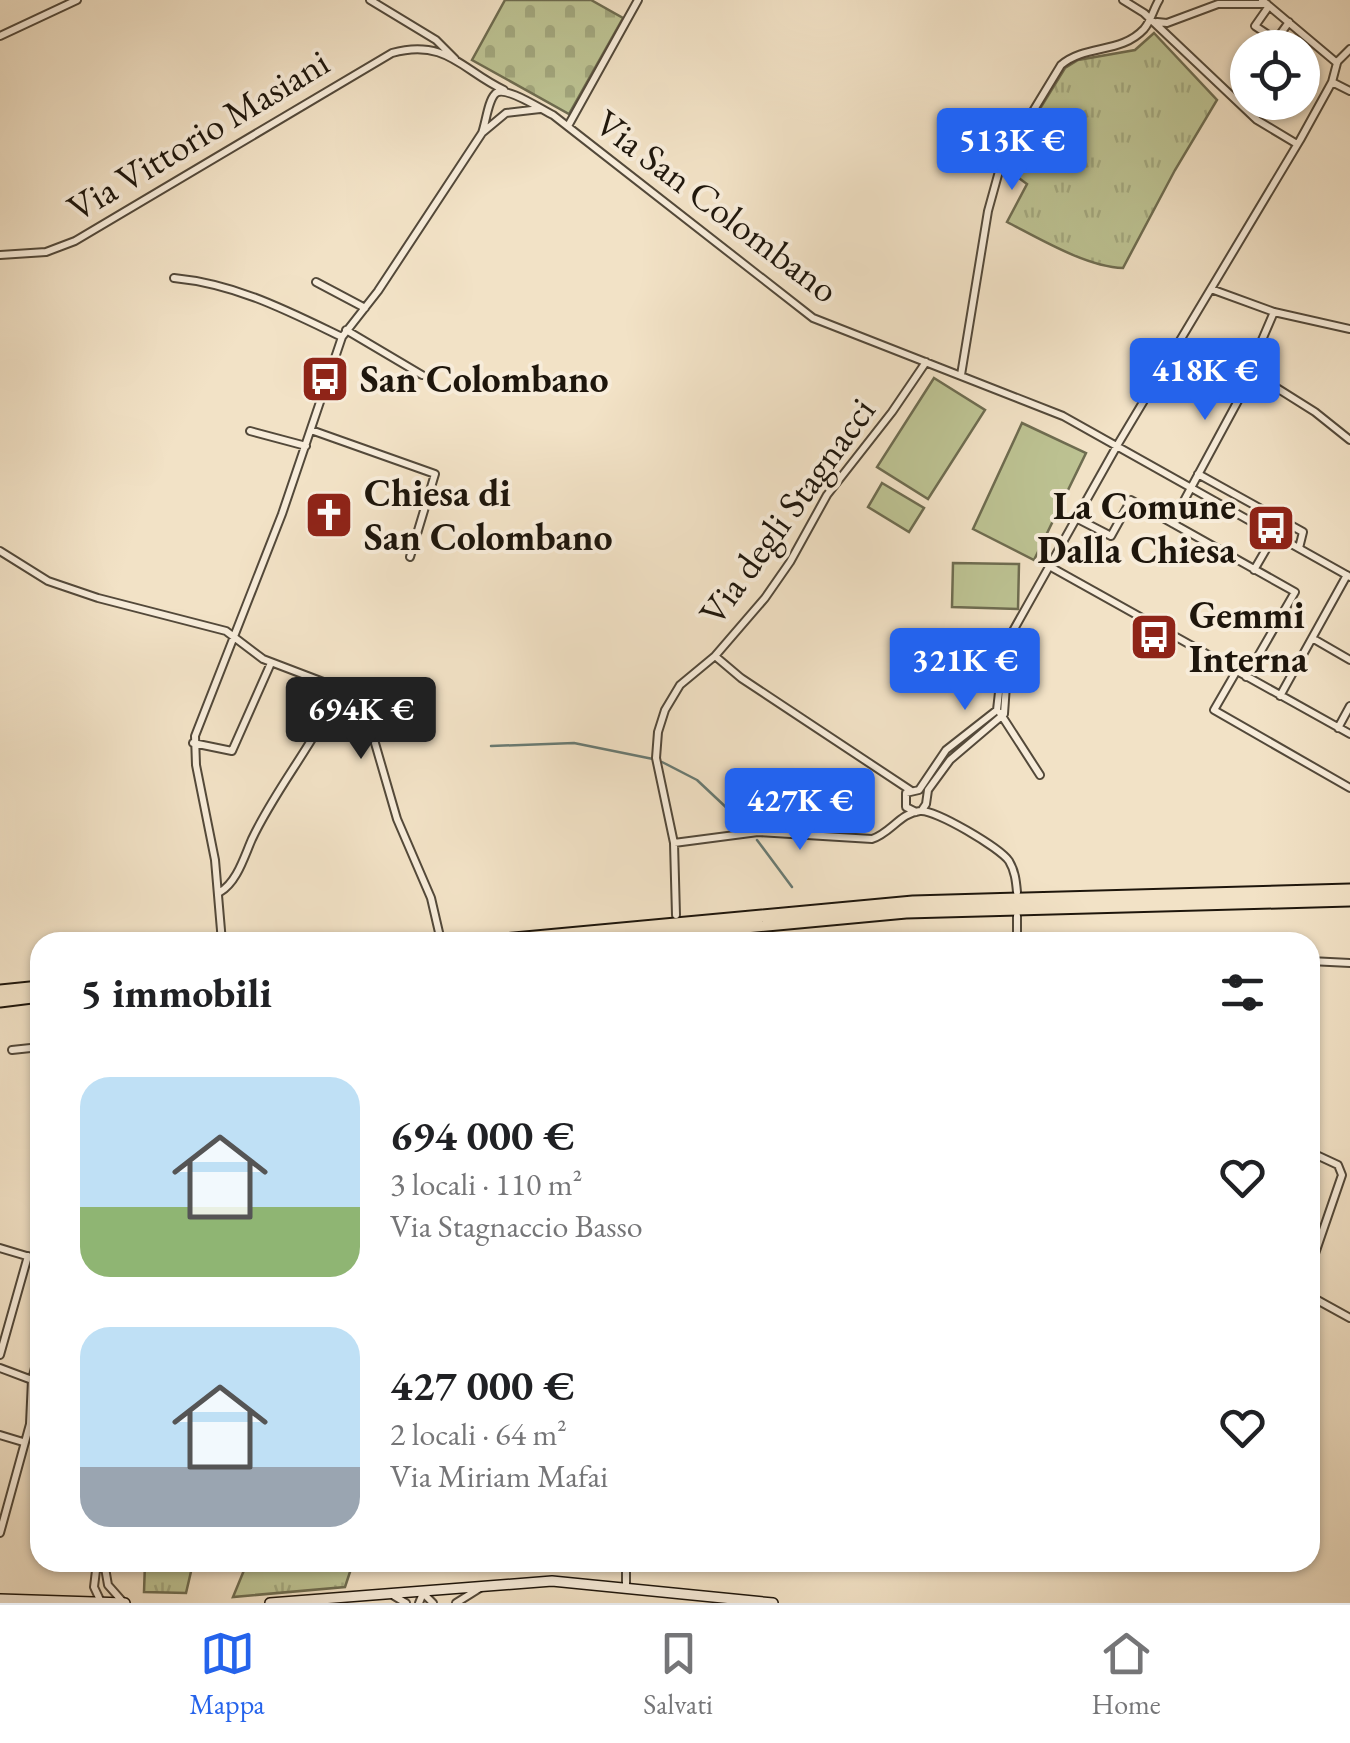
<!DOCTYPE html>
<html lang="it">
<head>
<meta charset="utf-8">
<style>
	body { margin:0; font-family:"EB Garamond",serif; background:#f2f2f2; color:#202124; height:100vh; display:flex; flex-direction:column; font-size:38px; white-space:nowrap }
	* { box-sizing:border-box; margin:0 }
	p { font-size:32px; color:#757577 }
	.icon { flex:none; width:55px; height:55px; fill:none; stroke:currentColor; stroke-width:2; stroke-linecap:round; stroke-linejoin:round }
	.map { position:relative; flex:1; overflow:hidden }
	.drawer { position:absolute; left:30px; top:932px; width:1290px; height:640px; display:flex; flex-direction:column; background:#fff; border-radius:30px; box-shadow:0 2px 8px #0004 }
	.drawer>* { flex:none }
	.fabs { position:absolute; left:1230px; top:30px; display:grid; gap:20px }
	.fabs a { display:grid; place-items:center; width:90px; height:90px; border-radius:50%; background:#fff; box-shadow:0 2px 8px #0004; font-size:50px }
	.price { position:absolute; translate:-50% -85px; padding:0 22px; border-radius:10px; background:#2563eb; color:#fff; font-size:32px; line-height:65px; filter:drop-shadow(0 2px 5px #0008) }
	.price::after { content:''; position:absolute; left:50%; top:60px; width:30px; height:22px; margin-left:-15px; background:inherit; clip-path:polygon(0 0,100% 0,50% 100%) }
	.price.selected { background:#222; color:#fff }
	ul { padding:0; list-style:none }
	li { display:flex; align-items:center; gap:30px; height:250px; padding:0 50px }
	li span { display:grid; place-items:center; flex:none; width:280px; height:200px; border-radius:30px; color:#555 }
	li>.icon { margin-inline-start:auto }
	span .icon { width:120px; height:120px; fill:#fffc; stroke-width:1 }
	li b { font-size:42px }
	h2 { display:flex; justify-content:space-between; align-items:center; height:120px; padding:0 50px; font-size:42px }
	.tabs { display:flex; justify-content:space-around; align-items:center; height:140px; border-top:2px solid #e0e0e0; background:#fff; font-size:28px; color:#757577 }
	.tabs a { display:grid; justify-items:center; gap:5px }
	.tabs .selected { color:#2563eb }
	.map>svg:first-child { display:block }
	.grass { fill:url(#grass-tufts); stroke:#6e6c50; stroke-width:2.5 }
	.cemetery { fill:url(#cemetery-stones); stroke:#6e6c50; stroke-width:2.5 }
	.pitch { fill:#bdc393; stroke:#6e6c50; stroke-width:2.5 }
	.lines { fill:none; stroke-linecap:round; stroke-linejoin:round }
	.stream { stroke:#697a72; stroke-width:2.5 }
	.street-casing { stroke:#53493a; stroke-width:10 }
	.secondary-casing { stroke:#1e160c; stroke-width:12 }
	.highway-casing { stroke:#1e160c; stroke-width:15 }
	.street { stroke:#f7ecda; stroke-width:6 }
	.secondary { stroke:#f7ecda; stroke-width:9 }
	.highway { stroke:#f2e2c6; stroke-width:11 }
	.labels { text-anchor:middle; stroke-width:8; stroke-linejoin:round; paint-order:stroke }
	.street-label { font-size:38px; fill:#1e160c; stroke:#f7ecda }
	.poi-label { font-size:38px; font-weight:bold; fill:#1e160c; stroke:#f7ecda; text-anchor:start }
</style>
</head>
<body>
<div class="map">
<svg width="1350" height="1603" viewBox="0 0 1350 1603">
	<defs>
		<pattern id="grass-tufts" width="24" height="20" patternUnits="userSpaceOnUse" patternTransform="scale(2.5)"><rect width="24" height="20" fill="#bdc393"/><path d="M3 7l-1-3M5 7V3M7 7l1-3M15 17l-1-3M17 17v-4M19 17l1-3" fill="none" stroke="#a2a77e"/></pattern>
		<pattern id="cemetery-stones" width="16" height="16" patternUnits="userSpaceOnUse" patternTransform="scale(2.5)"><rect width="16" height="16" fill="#bdc393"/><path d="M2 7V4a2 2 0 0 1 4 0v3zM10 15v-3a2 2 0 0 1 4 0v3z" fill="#a2a77e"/></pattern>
	</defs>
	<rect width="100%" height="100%" fill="#f2e2c6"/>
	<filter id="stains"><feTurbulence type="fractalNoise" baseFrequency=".002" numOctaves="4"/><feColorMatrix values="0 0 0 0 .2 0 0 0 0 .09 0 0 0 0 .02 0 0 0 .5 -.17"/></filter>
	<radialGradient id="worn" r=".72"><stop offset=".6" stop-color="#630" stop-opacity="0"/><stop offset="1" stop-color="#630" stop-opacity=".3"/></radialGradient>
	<!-- grass -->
	<path class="grass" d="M 1154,33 L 1217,100 L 1175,170 L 1123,268 C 1087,267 1040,239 1007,222 L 1027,184 L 1004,167 L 1065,68 L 1078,60 L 1135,50 Z
		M 145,1563 L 193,1563 L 186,1593 L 144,1592 Z
		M 247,1563 L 247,1562 L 353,1563 L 345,1587 L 233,1597 Z"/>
	<!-- cemetery -->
	<path class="cemetery" d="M 505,0 L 591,0 L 623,18 L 569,114 L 472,60 Z"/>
	<!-- pitch -->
	<path class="pitch" d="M 934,378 L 985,410 L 928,499 L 877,467 Z
		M 1022,423 L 1086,453 L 1034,560 L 973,529 Z
		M 882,483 L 924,508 L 909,532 L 868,507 Z
		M 953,563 L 1019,564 L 1018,609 L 952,607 Z"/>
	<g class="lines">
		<!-- stream -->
		<path class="stream" d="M 491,746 L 574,743 L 653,759
			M 662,762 L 697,780 L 746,826
			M 757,840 L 792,887
			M 821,935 L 827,942
			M 838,942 L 886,938 L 951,939 L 952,942"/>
		<!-- street casing -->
		<g class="street-casing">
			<path id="street" d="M 370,0 L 436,40 L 455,59
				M 1123,0 L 1144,13 L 1257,120 L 1297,144
				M 1262,0 L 1337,63
				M 1269,6 L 1255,26 L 1276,40 L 1289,22
				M 1157,22 L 1167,23 L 1218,4 L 1267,4
				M 0,36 L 77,0
				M 1337,62 L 1350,49
				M 1332,82 L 1350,91
				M 568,126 L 638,0
				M 482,133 C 486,122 488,101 495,94 C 504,84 542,110 553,115 L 813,318 L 1063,416 L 1350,577
				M 0,255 L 46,252 L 75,241 L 392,53 C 446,38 463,71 504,90
				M 174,278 C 236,284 286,310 342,337
				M 316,282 L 365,308
				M 1211,289 L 1274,312 L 1350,329
				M 1274,312 L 1253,361 L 1253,373 L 1315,412 L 1350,440
				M 346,330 L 422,375
				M 961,375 L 988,211 L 1001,164 L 1061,65 C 1086,44 1121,54 1144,29 C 1151,21 1153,10 1159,0
				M 311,430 L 435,474 L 410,557
				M 250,431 L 306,446
				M 1198,474 L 1303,532 L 1299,548
				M 1076,518 L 1111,536 L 1131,500 L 1295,592 L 1246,677
				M 1172,523 L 1253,373
				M 0,551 L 48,581 L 98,598 L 226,631 L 263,659 L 339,688 L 358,699 L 368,719 L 397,819 L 431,898 L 441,941
				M 1049,566 L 1350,734
				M 1254,570 L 1275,534
				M 1312,638 L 1350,660
				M 715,656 L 741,678 L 910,790
				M 1236,672 L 1214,710 L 1350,788
				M 1280,696 L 1347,575
				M 1000,713 L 1040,775
				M 1338,728 L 1350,706
				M 193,743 L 232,751 L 271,663
				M 922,810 L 926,804 L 928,790 L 950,760 L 1004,714 L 1009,642
				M 916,812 L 906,807 L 906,793 L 919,790 L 946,750 L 997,710 L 1004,647 L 1118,444 L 1300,140 L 1332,82 L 1337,63
				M 674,843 L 758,832 L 872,839 C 891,833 900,813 920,811 C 935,809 1000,848 1009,861 C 1015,871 1016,881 1017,892
				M 220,892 C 237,882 244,857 252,839 C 277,786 316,742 339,688
				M 676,915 L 674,843 L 656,758 L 658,732 L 665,710 L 680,685 L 715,656 L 765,598 L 790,562 L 827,495 L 892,412 L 926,362
				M 222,942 L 215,860 L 196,765 L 195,736 L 282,514 L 342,337 L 378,291 L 482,133 L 506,113 L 540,109
				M 676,942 L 676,940
				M 1017,942 L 1017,916
				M 1310,961 L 1350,963
				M 12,1050 L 40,1047
				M 1310,1152 L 1338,1165 L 1342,1175 L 1310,1268
				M 0,1248 L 40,1260
				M 1310,1296 L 1350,1318
				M 0,1355 L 28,1256
				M 0,1368 L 32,1380
				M 0,1435 L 23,1442
				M 0,1533 L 30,1424 L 32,1380 L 40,1347
				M 97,1562 L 94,1587 L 101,1602
				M 104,1562 L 108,1585 L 123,1602
				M 626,1562 L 626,1587
				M 394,1596 L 406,1603
				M 419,1603 L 423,1593 L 433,1603
				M 456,1603 L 480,1588"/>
		</g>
		<!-- secondary casing -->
		<g class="secondary-casing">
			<path id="secondary" d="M 0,1599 L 125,1603
				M 270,1603 L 552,1581 L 773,1603"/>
		</g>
		<!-- highway casing -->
		<g class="highway-casing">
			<path id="highway" d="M 482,942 L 913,902 L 1350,890
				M 585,942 L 906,912 L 1350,900
				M 0,991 L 40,987
				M 0,1001 L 40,996"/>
		</g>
		<!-- street -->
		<use href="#street" class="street"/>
		<!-- secondary -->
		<use href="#secondary" class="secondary"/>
		<!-- highway -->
		<use href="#highway" class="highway"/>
	</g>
	<!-- icons -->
	<defs>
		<g id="bus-square" transform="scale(2.5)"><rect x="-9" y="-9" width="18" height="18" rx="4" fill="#8f2418" stroke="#f7ecda"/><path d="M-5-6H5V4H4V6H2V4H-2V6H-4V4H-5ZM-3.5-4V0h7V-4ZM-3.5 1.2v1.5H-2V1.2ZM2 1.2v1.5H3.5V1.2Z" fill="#fff"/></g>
		<g id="church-square" transform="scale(2.5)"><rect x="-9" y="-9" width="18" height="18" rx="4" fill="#8f2418" stroke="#f7ecda"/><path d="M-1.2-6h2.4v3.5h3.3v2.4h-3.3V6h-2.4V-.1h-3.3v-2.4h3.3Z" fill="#fff"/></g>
	</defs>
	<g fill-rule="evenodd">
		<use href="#bus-square" x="325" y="379"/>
		<use href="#church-square" x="329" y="515"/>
		<use href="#bus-square" x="1271" y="528"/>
		<use href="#bus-square" x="1154" y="637"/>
	</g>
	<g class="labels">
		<!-- street labels -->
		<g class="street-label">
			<text transform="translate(198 135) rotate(-31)" y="13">Via Vittorio Masiani</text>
			<text transform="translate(717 206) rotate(37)" y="13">Via San Colombano</text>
			<text transform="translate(787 511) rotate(-54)" y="13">Via degli Stagnacci</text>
		</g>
		<!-- poi labels -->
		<g class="poi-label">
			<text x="360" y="392">San Colombano</text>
			<text x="364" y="506">Chiesa di<tspan x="364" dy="44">San Colombano</tspan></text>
			<text x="1236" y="519" text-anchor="end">La Comune<tspan x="1236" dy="44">Dalla Chiesa</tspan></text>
			<text x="1189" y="628">Gemmi<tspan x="1189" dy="44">Interna</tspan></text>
		</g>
	</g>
	<rect width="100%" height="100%" filter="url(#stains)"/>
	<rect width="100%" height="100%" fill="url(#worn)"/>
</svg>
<div class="fabs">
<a><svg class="icon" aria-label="locate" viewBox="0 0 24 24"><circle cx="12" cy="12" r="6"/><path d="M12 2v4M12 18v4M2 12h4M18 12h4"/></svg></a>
</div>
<b class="price" style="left:1012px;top:193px">513K €</b>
<b class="price" style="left:1205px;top:423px">418K €</b>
<b class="price" style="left:965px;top:713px">321K €</b>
<b class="price selected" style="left:361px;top:762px">694K €</b>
<b class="price" style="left:800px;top:853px">427K €</b>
<section class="drawer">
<h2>5 immobili<svg class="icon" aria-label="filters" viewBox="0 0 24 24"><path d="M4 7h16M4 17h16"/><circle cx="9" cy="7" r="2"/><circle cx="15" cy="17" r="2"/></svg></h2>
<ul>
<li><span style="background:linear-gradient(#bfe0f5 65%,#8fb573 0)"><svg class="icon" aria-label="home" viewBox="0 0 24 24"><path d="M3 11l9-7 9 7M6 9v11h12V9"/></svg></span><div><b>694 000 €</b><p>3 locali · 110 m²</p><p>Via Stagnaccio Basso</p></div><svg class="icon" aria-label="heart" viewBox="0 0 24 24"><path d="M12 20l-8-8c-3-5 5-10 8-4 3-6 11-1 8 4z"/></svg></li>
<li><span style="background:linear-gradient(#bfe0f5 70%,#9aa5b1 0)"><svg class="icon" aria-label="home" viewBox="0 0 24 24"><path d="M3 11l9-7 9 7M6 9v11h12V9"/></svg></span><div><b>427 000 €</b><p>2 locali · 64 m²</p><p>Via Miriam Mafai</p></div><svg class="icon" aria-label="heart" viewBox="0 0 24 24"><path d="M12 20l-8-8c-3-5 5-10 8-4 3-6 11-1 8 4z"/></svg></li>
</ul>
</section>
</div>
<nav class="tabs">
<a class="selected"><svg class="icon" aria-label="map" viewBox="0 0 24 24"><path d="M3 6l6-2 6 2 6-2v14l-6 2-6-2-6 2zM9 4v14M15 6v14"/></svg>Mappa</a>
<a><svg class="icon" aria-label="saved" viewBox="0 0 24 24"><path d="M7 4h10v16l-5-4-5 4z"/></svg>Salvati</a>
<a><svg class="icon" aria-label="home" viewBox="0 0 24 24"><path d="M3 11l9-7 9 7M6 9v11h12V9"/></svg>Home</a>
</nav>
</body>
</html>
